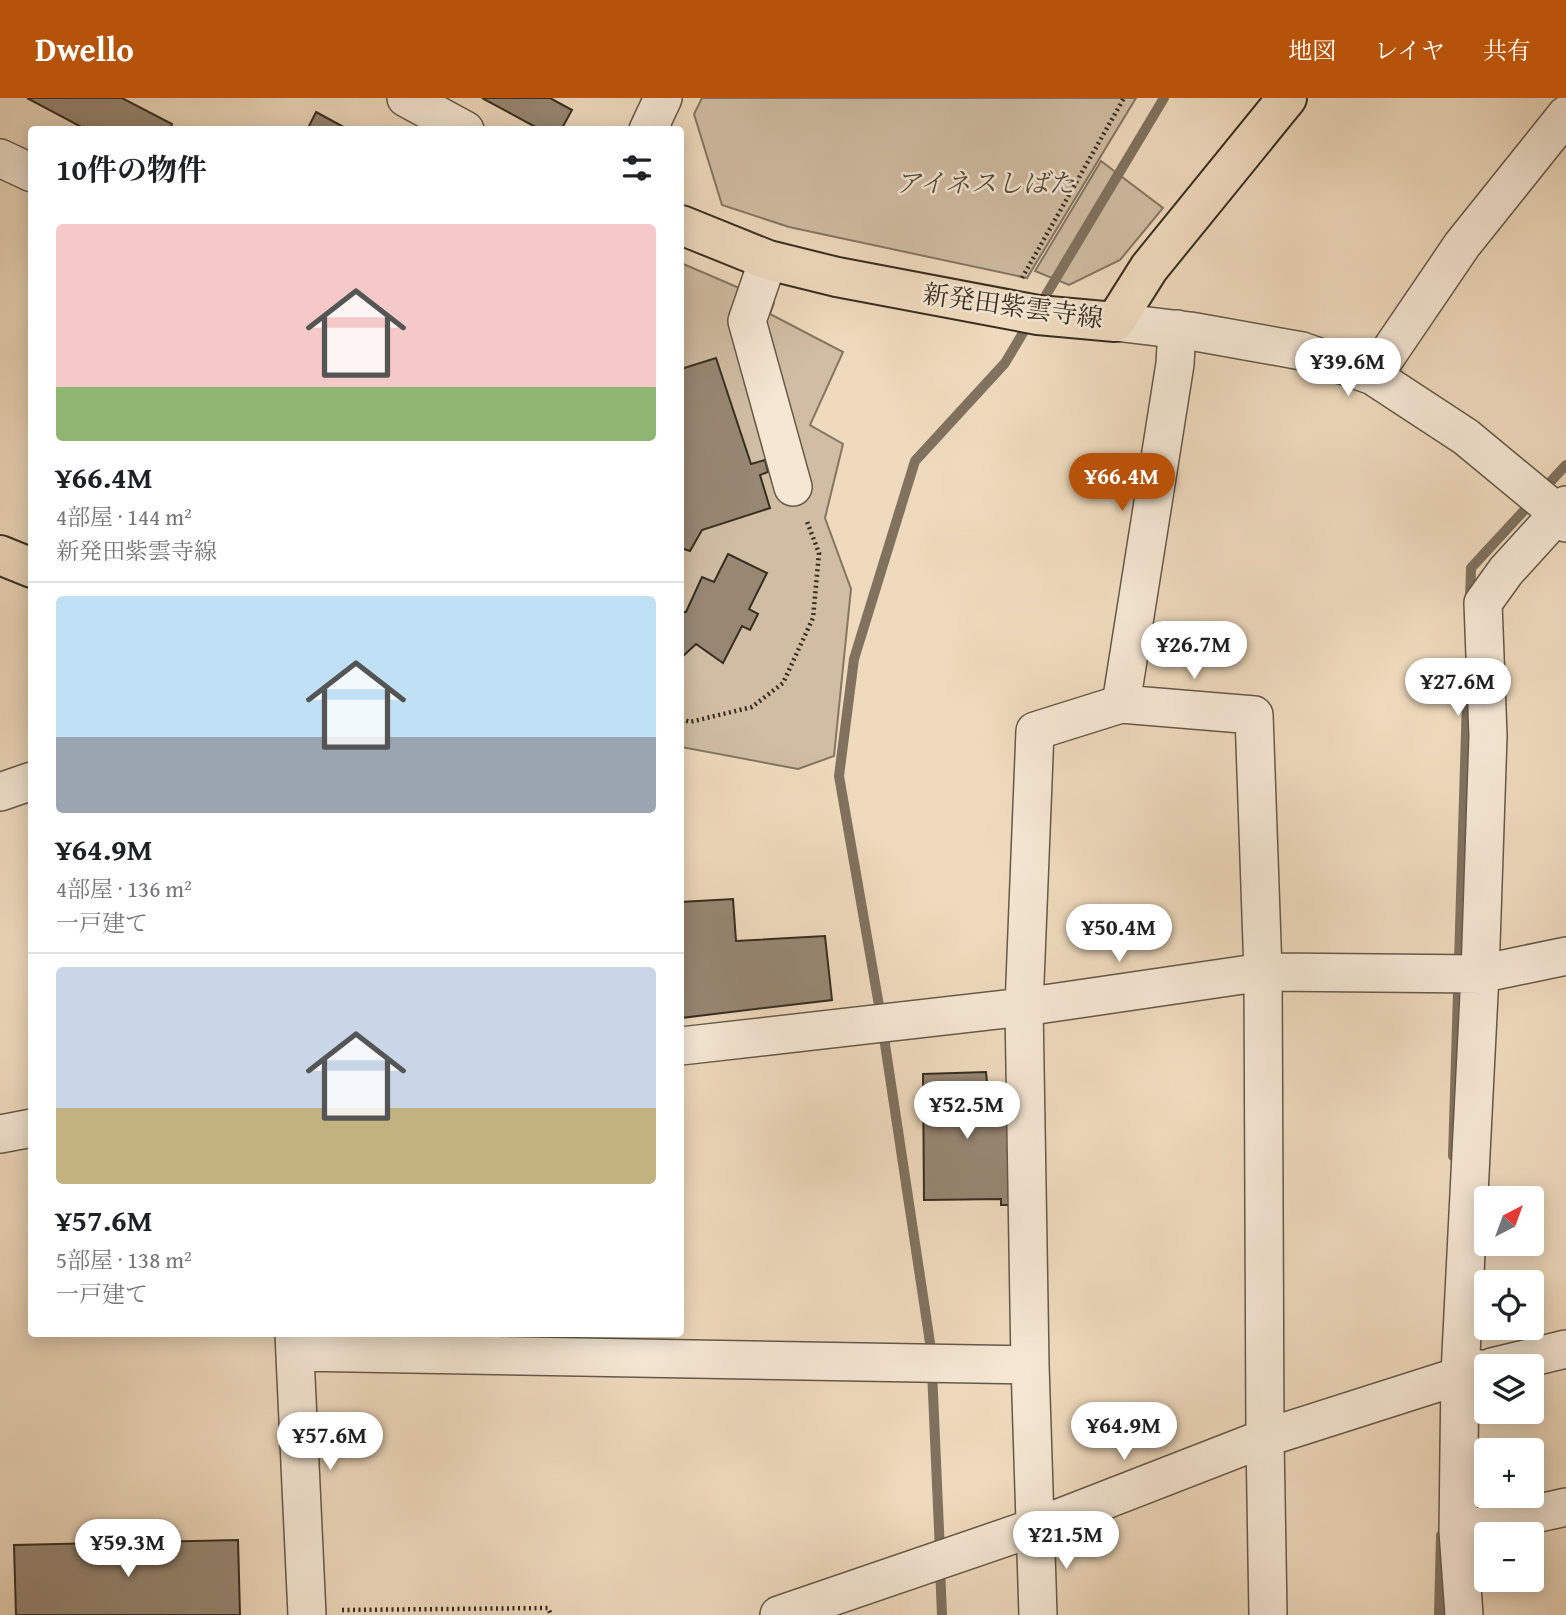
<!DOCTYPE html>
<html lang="ja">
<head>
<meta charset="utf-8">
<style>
	body { margin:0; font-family:"Gentium Book Plus","Noto Serif JP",serif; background:#f6f6f6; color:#202124; height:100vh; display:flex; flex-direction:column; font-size:26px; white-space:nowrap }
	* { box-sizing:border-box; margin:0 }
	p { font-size:23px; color:#757577 }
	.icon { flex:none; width:38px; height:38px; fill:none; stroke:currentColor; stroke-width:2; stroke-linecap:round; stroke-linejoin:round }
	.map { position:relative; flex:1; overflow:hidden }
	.side { position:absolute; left:28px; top:28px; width:656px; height:1211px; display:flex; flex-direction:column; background:#fff; border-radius:7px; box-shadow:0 4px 18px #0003 }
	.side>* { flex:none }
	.needle { width:46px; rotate:41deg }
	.controls { position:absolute; left:1474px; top:1088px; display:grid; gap:14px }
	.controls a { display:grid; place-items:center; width:70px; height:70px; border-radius:7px; background:#fff; box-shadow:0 4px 18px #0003; font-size:35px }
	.price { position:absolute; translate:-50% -60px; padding:0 16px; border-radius:24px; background:#fff; color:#222; font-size:23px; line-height:46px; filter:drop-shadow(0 2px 4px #0008) }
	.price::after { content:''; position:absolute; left:50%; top:42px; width:21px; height:16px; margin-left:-10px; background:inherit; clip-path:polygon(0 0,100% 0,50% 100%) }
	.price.selected { background:#b45309; color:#fff }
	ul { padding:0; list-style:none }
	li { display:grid; align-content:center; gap:14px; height:371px; padding:0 28px }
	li+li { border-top:2px solid #e0e0e0 }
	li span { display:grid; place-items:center; height:217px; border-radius:7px; color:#555 }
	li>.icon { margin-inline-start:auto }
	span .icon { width:126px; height:126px; fill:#fffc; stroke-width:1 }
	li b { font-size:30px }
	h2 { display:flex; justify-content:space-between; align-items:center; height:84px; padding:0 28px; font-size:30px }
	header { display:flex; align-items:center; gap:42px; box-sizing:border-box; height:98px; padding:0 35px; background:#b45309; color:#fff }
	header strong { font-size:33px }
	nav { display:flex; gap:38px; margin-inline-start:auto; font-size:24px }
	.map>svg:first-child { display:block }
	.green { fill:#d0bda3; stroke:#847662; stroke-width:2 }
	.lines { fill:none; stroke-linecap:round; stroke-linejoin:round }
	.stream { stroke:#80725f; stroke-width:10 }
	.building { fill:#978773; stroke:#372e22; stroke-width:2 }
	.minor-casing { stroke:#655949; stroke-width:40 }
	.major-casing { stroke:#372e22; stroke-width:42 }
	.path { stroke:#372e22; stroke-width:4.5; stroke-dasharray:2 3.5; stroke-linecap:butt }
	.minor { stroke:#f5e7d4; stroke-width:37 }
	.major { stroke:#efdabd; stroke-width:38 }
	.labels { text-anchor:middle; stroke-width:5; stroke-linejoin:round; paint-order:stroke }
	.park-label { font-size:26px; font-style:italic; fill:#564b3c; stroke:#f5e7d4 }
	.street-label { font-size:26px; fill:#372e22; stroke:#f5e7d4 }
</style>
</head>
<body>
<header>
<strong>Dwello</strong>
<nav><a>地図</a><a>レイヤ</a><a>共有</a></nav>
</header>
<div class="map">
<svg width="1566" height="1517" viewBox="0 0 1566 1517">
	<rect width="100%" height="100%" fill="#efdabd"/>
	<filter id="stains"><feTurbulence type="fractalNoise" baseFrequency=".00286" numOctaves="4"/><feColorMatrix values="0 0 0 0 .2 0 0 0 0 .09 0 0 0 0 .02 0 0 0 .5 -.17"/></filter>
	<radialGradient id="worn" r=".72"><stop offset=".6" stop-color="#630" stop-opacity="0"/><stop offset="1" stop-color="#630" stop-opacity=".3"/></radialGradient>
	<!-- green -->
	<path class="green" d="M 702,0 L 1136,0 L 1027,180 L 789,129 L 722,107 L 694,16 Z
		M 1101,63 L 1163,110 L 1120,162 L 1069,187 L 1035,173 Z
		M 681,165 L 774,205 L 770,216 L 843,254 L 810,327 L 843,346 L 825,420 L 851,491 L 834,658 L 798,671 L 681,649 Z"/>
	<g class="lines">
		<!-- stream -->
		<path class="stream" d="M 1040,207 L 1164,0
			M 1470,502 L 1471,470 L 1566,367
			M 881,919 L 839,678 L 854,561 L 915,363 L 1005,265 L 1030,223
			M 883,933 L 932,1258
			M 1453,1058 L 1468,569
			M 932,1273 L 940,1454
			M 940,1469 L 942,1517
			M 1439,1517 L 1441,1437"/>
	</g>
	<!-- building -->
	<path class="building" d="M 27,0 L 122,0 L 172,26 L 170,32 L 87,32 Z
		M 482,0 L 550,0 L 572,12 L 561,32 L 541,32 Z
		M 316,14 L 349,32 L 307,32 Z
		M 716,260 L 751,366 L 765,362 L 768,374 L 760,377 L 770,410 L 702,432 L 690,453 L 681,450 L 681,271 Z
		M 728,456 L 767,475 L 749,511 L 758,516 L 750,532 L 742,528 L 723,565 L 696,546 L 681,560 L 681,514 L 686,514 L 702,479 L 714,484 Z
		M 733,801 L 736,843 L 825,838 L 832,902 L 681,920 L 681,804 Z
		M 986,974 L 988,994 L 1002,1010 L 1001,1019 L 1013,1019 L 1018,1107 L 1001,1107 L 1001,1101 L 924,1102 L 923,976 Z
		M 238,1442 L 240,1517 L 16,1517 L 14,1447 Z"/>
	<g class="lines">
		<!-- minor casing -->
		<g class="minor-casing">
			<path id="minor" d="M 406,0 L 465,32
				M 648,32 L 663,0
				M 0,60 L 32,75
				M 768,162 L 747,223 L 793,389
				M 1115,224 L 1190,233 L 1302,253 L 1373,278 L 1466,339 L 1559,416 L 1566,425
				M 1373,278 L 1462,147 L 1566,17
				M 1121,606 L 1175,266 L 1177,231
				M 0,694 L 32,683
				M 681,948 L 1024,909 L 1263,874 L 1480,876 L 1566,858
				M 0,1036 L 32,1030
				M 294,1236 L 307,1517
				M 296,1254 L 1030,1267
				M 1492,1269 L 1566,1251
				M 1458,1433 L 1566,1409
				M 779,1517 L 1036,1429 L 1265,1340 L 1481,1271
				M 1038,1517 L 1030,1267 L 1024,909 L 1035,633 L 1121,606 L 1254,617 L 1263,874 L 1265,1340 L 1268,1517
				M 1464,1517 L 1458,1433 L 1460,1276 L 1480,876 L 1488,638 L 1483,505 L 1506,473 L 1566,407"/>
		</g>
		<!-- major casing -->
		<g class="major-casing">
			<path id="major" d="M 681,127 L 768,162 L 837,179 L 1038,217 L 1115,224 L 1149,170 L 1287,0
				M 0,457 L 32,470"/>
		</g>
		<!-- path -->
		<path class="path" d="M 1022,180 L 1124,0
			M 681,621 L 690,624 L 752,609 L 783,585 L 813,520 L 819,455 L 806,421
			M 342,1512 L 548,1510 L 551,1517"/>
		<!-- minor -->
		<use href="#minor" class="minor"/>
		<!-- major -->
		<use href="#major" class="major"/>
	</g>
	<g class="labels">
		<!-- park labels -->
		<g class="park-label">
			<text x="985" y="94">アイネスしばた</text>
		</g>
		<!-- street labels -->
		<g class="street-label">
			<text transform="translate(1013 208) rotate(8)" y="9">新発田紫雲寺線</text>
		</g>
	</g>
	<rect width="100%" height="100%" filter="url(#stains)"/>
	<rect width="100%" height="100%" fill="url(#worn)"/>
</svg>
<div class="controls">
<a><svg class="needle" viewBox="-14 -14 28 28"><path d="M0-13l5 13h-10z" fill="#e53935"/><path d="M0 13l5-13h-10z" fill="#757577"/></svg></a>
<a><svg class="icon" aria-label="locate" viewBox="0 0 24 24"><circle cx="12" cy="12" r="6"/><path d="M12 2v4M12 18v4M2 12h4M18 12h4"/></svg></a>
<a><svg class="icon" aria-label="layers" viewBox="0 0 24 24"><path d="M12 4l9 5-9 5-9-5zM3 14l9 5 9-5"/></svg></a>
<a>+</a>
<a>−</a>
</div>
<b class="price" style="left:1348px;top:300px">¥39.6M</b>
<b class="price selected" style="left:1122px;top:415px">¥66.4M</b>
<b class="price" style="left:1194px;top:583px">¥26.7M</b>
<b class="price" style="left:1458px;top:620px">¥27.6M</b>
<b class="price" style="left:1119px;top:866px">¥50.4M</b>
<b class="price" style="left:967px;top:1043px">¥52.5M</b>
<b class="price" style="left:1124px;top:1364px">¥64.9M</b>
<b class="price" style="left:330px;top:1374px">¥57.6M</b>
<b class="price" style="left:1066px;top:1473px">¥21.5M</b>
<b class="price" style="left:128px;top:1481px">¥59.3M</b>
<section class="side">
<h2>10件の物件<svg class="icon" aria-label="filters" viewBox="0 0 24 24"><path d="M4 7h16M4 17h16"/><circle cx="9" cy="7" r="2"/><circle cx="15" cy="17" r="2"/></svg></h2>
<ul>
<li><span style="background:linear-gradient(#f6c9c9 75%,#8fb573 0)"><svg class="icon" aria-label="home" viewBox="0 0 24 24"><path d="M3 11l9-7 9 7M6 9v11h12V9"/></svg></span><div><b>¥66.4M</b><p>4部屋 · 144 m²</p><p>新発田紫雲寺線</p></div></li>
<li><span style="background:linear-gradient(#bfe0f5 65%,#9aa5b1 0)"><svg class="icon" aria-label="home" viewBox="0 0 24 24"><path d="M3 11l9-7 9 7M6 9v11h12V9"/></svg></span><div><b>¥64.9M</b><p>4部屋 · 136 m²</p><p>一戸建て</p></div></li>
<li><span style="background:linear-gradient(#c9d6e8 65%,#c2b280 0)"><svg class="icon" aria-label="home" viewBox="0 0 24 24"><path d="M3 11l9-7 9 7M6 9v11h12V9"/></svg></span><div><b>¥57.6M</b><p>5部屋 · 138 m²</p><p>一戸建て</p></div></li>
</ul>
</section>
</div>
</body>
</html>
